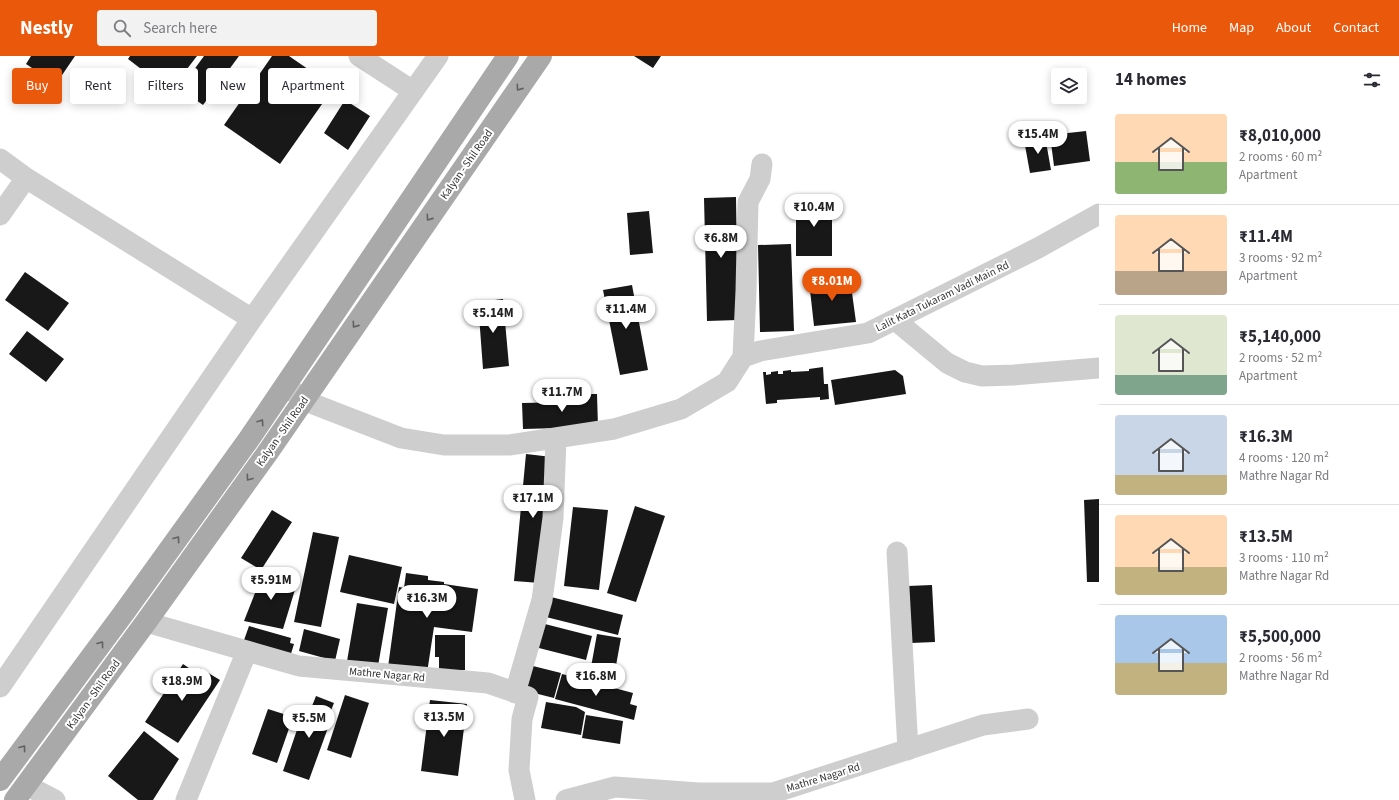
<!DOCTYPE html>
<html lang="en">
<head>
<meta charset="utf-8">
<style>
	body { margin:0; font-family:"Source Sans 3",sans-serif; background:#f2f2f3; color:#2b2b33; height:100vh; display:flex; flex-direction:column; font-size:15px; white-space:nowrap }
	* { box-sizing:border-box; margin:0 }
	p { font-size:13px; color:#7c7c81 }
	.icon { flex:none; width:22px; height:22px; fill:none; stroke:currentColor; stroke-width:2; stroke-linecap:round; stroke-linejoin:round }
	.map { position:relative; flex:1; overflow:hidden }
	.side { display:flex; flex-direction:column; background:#fff; width:300px }
	.side>* { flex:none }
	.guide { position:absolute; left:12px; top:12px; width:380px; height:36px; display:flex; gap:8px }
	.fabs { position:absolute; left:1051px; top:12px; display:grid; gap:8px }
	.fabs a { display:grid; place-items:center; width:36px; height:36px; border-radius:4px; background:#fff; box-shadow:0 2px 10px #0003; font-size:20px }
	.price { position:absolute; translate:-50% -34px; padding:0 9px; border-radius:14px; background:#fff; color:#222; font-size:13px; line-height:26px; filter:drop-shadow(0 1px 2px #0008) }
	.price::after { content:''; position:absolute; left:50%; top:24px; width:12px; height:9px; margin-left:-6px; background:inherit; clip-path:polygon(0 0,100% 0,50% 100%) }
	.price.on { background:#ea580c; color:#fff }
	ul { padding:0; list-style:none }
	li { display:flex; align-items:center; gap:12px; height:100px; padding:0 16px }
	li+li { border-top:1px solid #e1e1e2 }
	li span { display:grid; place-items:center; flex:none; width:112px; height:80px; border-radius:4px; color:#555 }
	li>.icon { margin-inline-start:auto }
	span .icon { width:48px; height:48px; fill:#fffc; stroke-width:1 }
	li b { font-size:17px }
	h2 { display:flex; justify-content:space-between; align-items:center; height:48px; padding:0 16px; font-size:17px }
	.pill { padding:0 14px; border-radius:4px; background:#fff; box-shadow:0 2px 10px #0003; font-size:14px; line-height:36px }
	.pill.on { background:#ea580c; color:#fff }
	header { display:flex; align-items:center; gap:24px; box-sizing:border-box; height:56px; padding:0 20px; background:#ea580c; color:#fff }
	header strong { font-size:19px }
	nav { display:flex; gap:22px; margin-inline-start:auto; font-size:14px }
	.search { width:280px; height:36px; background:#f2f2f3; display:flex; align-items:center; gap:10px; box-sizing:border-box; padding:0 14px; border-radius:4px; color:#7c7c81; font-size:15px }
	main { display:flex; flex:1; min-height:0 }
	.map>svg:first-child { display:block }
	.building { fill:#181818 }
	.lines { fill:none; stroke-linecap:round; stroke-linejoin:round }
	.minor { stroke:#cecece; stroke-width:21 }
	.major { stroke:#a9a9a9; stroke-width:22 }
	.oneway { stroke:#616161 }
	.labels { text-anchor:middle; stroke-width:4; stroke-linejoin:round; paint-order:stroke }
	.street-label { font-size:11px; fill:#313131; stroke:#fff }
</style>
</head>
<body>
<header>
<strong>Nestly</strong>
<div class="search"><svg class="icon" aria-label="search" viewBox="0 0 24 24"><circle cx="10" cy="10" r="6"/><path d="M15 15l6 6"/></svg>Search here</div>
<nav><a>Home</a><a>Map</a><a>About</a><a>Contact</a></nav>
</header>
<main>
<div class="map">
<svg width="1099" height="744" viewBox="0 0 1099 744">
	<rect width="100%" height="100%" fill="#fff"/>
	<!-- building -->
	<path class="building" d="M 31,0 L 75,0 L 56,28 L 26,8 Z
		M 130,0 L 197,0 L 170,35 L 128,3 Z
		M 204,0 L 239,0 L 203,49 L 180,33 Z
		M 272,0 L 289,0 L 334,31 L 280,108 L 224,69 Z
		M 634,0 L 661,0 L 653,12 Z
		M 345,44 L 370,60 L 348,94 L 324,77 Z
		M 1086,75 L 1090,105 L 1054,110 L 1050,79 Z
		M 1045,80 L 1051,114 L 1030,117 L 1024,84 Z
		M 736,141 L 738,264 L 707,265 L 704,142 Z
		M 796,144 L 832,144 L 832,200 L 796,200 Z
		M 649,155 L 653,197 L 630,199 L 627,157 Z
		M 791,188 L 794,275 L 760,276 L 758,189 Z
		M 25,216 L 69,247 L 48,275 L 5,244 Z
		M 850,222 L 856,266 L 814,270 L 809,225 L 820,224 L 820,226 Z
		M 632,229 L 648,314 L 620,319 L 603,234 Z
		M 503,243 L 509,310 L 483,313 L 478,246 Z
		M 27,275 L 64,303 L 46,326 L 9,298 Z
		M 823,311 L 824,328 L 828,328 L 829,343 L 820,344 L 820,341 L 777,344 L 777,347 L 766,348 L 763,316 L 766,316 L 766,319 L 771,318 L 771,316 L 778,315 L 778,318 L 783,318 L 783,315 L 791,314 L 791,316 L 809,315 L 809,313 Z
		M 895,314 L 903,320 L 906,338 L 835,349 L 831,324 Z
		M 570,338 L 597,338 L 598,371 L 523,373 L 522,347 L 570,346 Z
		M 526,398 L 552,401 L 540,527 L 514,525 Z
		M 1099,443 L 1099,526 L 1087,526 L 1084,444 Z
		M 635,450 L 665,460 L 636,546 L 607,537 Z
		M 573,451 L 608,454 L 599,534 L 564,530 Z
		M 272,454 L 292,466 L 261,514 L 241,502 Z
		M 313,476 L 339,481 L 321,571 L 294,566 Z
		M 349,499 L 402,511 L 394,548 L 340,536 Z
		M 264,514 L 297,527 L 283,573 L 244,565 Z
		M 406,517 L 428,520 L 428,524 L 444,526 L 444,528 L 478,533 L 472,576 L 434,571 L 427,617 L 388,611 L 399,531 L 404,532 Z
		M 932,529 L 935,586 L 911,587 L 908,530 Z
		M 551,541 L 623,559 L 618,579 L 546,561 Z
		M 357,547 L 388,552 L 377,616 L 346,611 Z
		M 541,567 L 592,580 L 586,604 L 535,591 Z
		M 249,570 L 291,582 L 290,587 L 294,588 L 290,601 L 243,587 Z
		M 304,573 L 340,583 L 335,605 L 299,595 Z
		M 597,578 L 621,582 L 613,626 L 589,622 Z
		M 435,579 L 465,579 L 465,614 L 439,614 L 439,601 L 435,601 Z
		M 183,608 L 196,617 L 200,612 L 220,624 L 178,687 L 145,666 Z
		M 533,610 L 561,617 L 554,642 L 526,635 Z
		M 562,618 L 633,637 L 630,648 L 637,650 L 634,664 L 555,643 Z
		M 345,639 L 369,647 L 351,702 L 327,694 Z
		M 316,640 L 334,647 L 330,657 L 333,658 L 309,724 L 283,715 L 301,662 L 304,663 L 307,654 L 310,655 Z
		M 430,644 L 467,648 L 458,720 L 421,715 Z
		M 546,646 L 576,651 L 585,656 L 581,679 L 541,672 Z
		M 268,653 L 293,661 L 277,707 L 252,698 Z
		M 586,659 L 623,665 L 620,688 L 582,682 Z
		M 144,675 L 179,703 L 153,744 L 138,744 L 108,720 Z"/>
	<g class="lines">
		<!-- minor -->
		<path class="minor" d="M 359,0 L 413,35
			M 0,103 L 26,122 L 252,263
			M 0,159 L 26,122
			M 895,264 L 947,307 L 965,316 L 982,320 L 1014,319 L 1099,312
			M 743,301 L 746,235 L 748,146 L 760,123 L 762,108
			M 286,329 L 303,344 L 401,382 L 444,389 L 509,389 L 614,373 L 681,353 L 727,326 L 743,301 L 760,295 L 868,277 L 1038,192 L 1099,158
			M 897,496 L 908,694
			M 146,566 L 299,610 L 488,627 L 528,641 L 522,663 L 519,714 L 525,744
			M 0,631 L 252,263 L 438,0
			M 515,637 L 542,544 L 553,462 L 556,382
			M 26,729 L 55,744
			M 186,744 L 247,595
			M 566,744 L 615,731 L 699,737 L 773,737 L 983,669 L 1028,663"/>
		<!-- major -->
		<path class="major" d="M 0,724 L 123,558 L 249,383 L 508,0
			M 15,744 L 146,566 L 268,396 L 541,0"/>
	</g>
	<!-- one-way arrows -->
	<defs><path id="oneway-chevron" d="M-2-3.5L2.5 0L-2 3.5" fill="none" stroke-width="1.6" stroke-linecap="round" stroke-linejoin="round"/></defs>
	<g class="oneway">
		<use href="#oneway-chevron" transform="translate(519 32) rotate(125)"/>
		<use href="#oneway-chevron" transform="translate(429 162) rotate(125)"/>
		<use href="#oneway-chevron" transform="translate(355 269) rotate(125)"/>
		<use href="#oneway-chevron" transform="translate(261 366) rotate(-56)"/>
		<use href="#oneway-chevron" transform="translate(249 422) rotate(126)"/>
		<use href="#oneway-chevron" transform="translate(177 483) rotate(-54)"/>
		<use href="#oneway-chevron" transform="translate(101 588) rotate(-53)"/>
		<use href="#oneway-chevron" transform="translate(23 692) rotate(-53)"/>
	</g>
	<g class="labels">
		<!-- street labels -->
		<g class="street-label">
			<text transform="translate(466 108) rotate(-55)" y="4">Kalyan - Shil Road</text>
			<text transform="translate(942 240) rotate(-26)" y="4">Lalit Kata Tukaram Vadi Main Rd</text>
			<text transform="translate(282 375) rotate(-55)" y="4">Kalyan - Shil Road</text>
			<text transform="translate(387 618) rotate(5)" y="4">Mathre Nagar Rd</text>
			<text transform="translate(93 638) rotate(-54)" y="4">Kalyan - Shil Road</text>
			<text transform="translate(823 721) rotate(-17)" y="4">Mathre Nagar Rd</text>
		</g>
	</g>
</svg>
<div class="fabs">
<a><svg class="icon" aria-label="layers" viewBox="0 0 24 24"><path d="M12 4l9 5-9 5-9-5zM3 14l9 5 9-5"/></svg></a>
</div>
<b class="price" style="left:1038px;top:99px">₹15.4M</b>
<b class="price" style="left:814px;top:172px">₹10.4M</b>
<b class="price" style="left:721px;top:203px">₹6.8M</b>
<b class="price on" style="left:832px;top:246px">₹8.01M</b>
<b class="price" style="left:626px;top:274px">₹11.4M</b>
<b class="price" style="left:493px;top:278px">₹5.14M</b>
<b class="price" style="left:562px;top:357px">₹11.7M</b>
<b class="price" style="left:533px;top:463px">₹17.1M</b>
<b class="price" style="left:271px;top:545px">₹5.91M</b>
<b class="price" style="left:427px;top:563px">₹16.3M</b>
<b class="price" style="left:596px;top:641px">₹16.8M</b>
<b class="price" style="left:182px;top:646px">₹18.9M</b>
<b class="price" style="left:444px;top:682px">₹13.5M</b>
<b class="price" style="left:309px;top:683px">₹5.5M</b>
<div class="guide">
<a class="pill on">Buy</a>
<a class="pill">Rent</a>
<a class="pill">Filters</a>
<a class="pill">New</a>
<a class="pill">Apartment</a>
</div>
</div>
<section class="side">
<h2>14 homes<svg class="icon" aria-label="filters" viewBox="0 0 24 24"><path d="M4 7h16M4 17h16"/><circle cx="9" cy="7" r="2"/><circle cx="15" cy="17" r="2"/></svg></h2>
<ul>
<li><span style="background:linear-gradient(#ffd9b3 60%,#8fb573 0)"><svg class="icon" aria-label="home" viewBox="0 0 24 24"><path d="M3 11l9-7 9 7M6 9v11h12V9"/></svg></span><div><b>₹8,010,000</b><p>2 rooms · 60 m²</p><p>Apartment</p></div></li>
<li><span style="background:linear-gradient(#ffd9b3 70%,#b9a48a 0)"><svg class="icon" aria-label="home" viewBox="0 0 24 24"><path d="M3 11l9-7 9 7M6 9v11h12V9"/></svg></span><div><b>₹11.4M</b><p>3 rooms · 92 m²</p><p>Apartment</p></div></li>
<li><span style="background:linear-gradient(#dfe7d0 75%,#7fa58c 0)"><svg class="icon" aria-label="home" viewBox="0 0 24 24"><path d="M3 11l9-7 9 7M6 9v11h12V9"/></svg></span><div><b>₹5,140,000</b><p>2 rooms · 52 m²</p><p>Apartment</p></div></li>
<li><span style="background:linear-gradient(#c9d6e8 75%,#c2b280 0)"><svg class="icon" aria-label="home" viewBox="0 0 24 24"><path d="M3 11l9-7 9 7M6 9v11h12V9"/></svg></span><div><b>₹16.3M</b><p>4 rooms · 120 m²</p><p>Mathre Nagar Rd</p></div></li>
<li><span style="background:linear-gradient(#ffd9b3 65%,#c2b280 0)"><svg class="icon" aria-label="home" viewBox="0 0 24 24"><path d="M3 11l9-7 9 7M6 9v11h12V9"/></svg></span><div><b>₹13.5M</b><p>3 rooms · 110 m²</p><p>Mathre Nagar Rd</p></div></li>
<li><span style="background:linear-gradient(#a9c7e8 60%,#c2b280 0)"><svg class="icon" aria-label="home" viewBox="0 0 24 24"><path d="M3 11l9-7 9 7M6 9v11h12V9"/></svg></span><div><b>₹5,500,000</b><p>2 rooms · 56 m²</p><p>Mathre Nagar Rd</p></div></li>
</ul>
</section>
</main>
</body>
</html>
